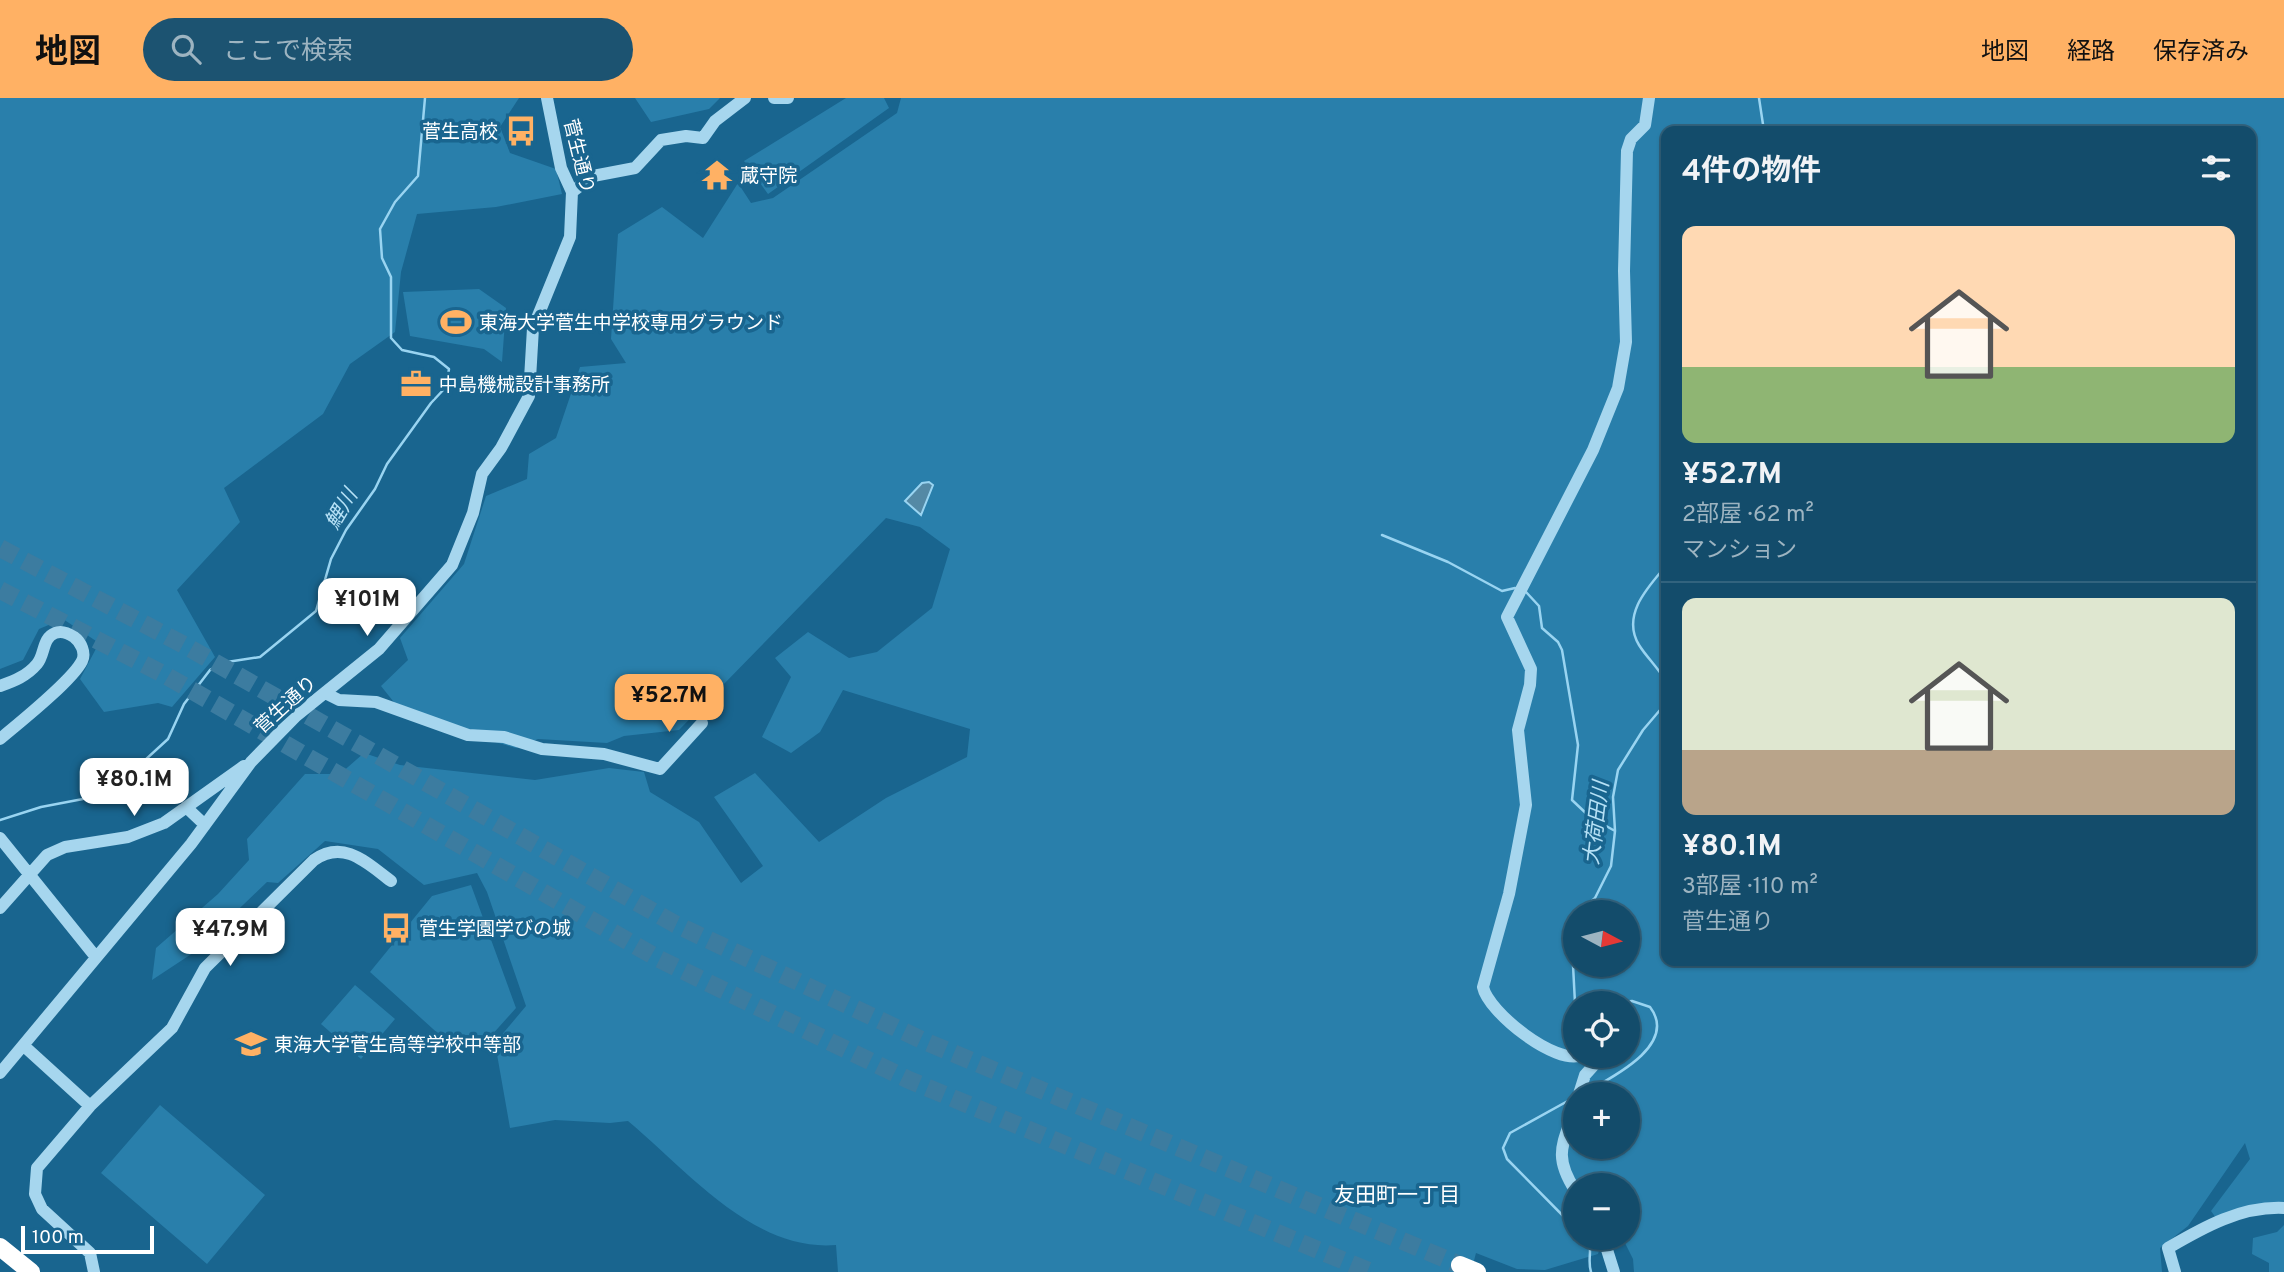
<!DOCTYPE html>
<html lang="ja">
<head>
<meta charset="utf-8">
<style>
	body { margin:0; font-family:Overpass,"Noto Sans JP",sans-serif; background:#1c5371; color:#f1f3f6; height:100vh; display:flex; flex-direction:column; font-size:26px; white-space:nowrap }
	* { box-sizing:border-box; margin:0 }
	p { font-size:23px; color:#9db4c1 }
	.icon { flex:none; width:38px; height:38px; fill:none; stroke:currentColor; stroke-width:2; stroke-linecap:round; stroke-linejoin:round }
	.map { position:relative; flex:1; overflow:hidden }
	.panel { position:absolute; left:1661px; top:28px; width:595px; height:840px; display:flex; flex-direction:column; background:#134c6b; border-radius:14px; box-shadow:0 2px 5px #0004,0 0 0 2px #32637e }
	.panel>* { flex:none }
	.needle { width:46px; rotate:97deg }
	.buttons { position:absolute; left:1563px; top:802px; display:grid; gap:14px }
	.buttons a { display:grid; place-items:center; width:77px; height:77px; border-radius:50%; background:#134c6b; box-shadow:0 2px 5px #0004,0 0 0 2px #32637e; font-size:35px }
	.scale { position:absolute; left:21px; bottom:18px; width:133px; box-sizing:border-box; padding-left:7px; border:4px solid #fff; border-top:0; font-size:19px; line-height:24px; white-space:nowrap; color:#fff; -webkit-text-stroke:5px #19658f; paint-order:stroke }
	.price { position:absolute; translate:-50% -60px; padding:0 16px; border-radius:14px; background:#fff; color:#222; font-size:23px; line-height:46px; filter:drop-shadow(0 2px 4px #0008) }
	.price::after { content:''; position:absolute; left:50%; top:42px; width:21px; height:16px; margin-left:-10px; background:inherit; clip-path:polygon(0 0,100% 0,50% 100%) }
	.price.on { background:#ffb164; color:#111 }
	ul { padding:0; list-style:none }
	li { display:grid; align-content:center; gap:14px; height:371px; padding:0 21px }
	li+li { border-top:2px solid #32637e }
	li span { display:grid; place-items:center; height:217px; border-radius:14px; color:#555 }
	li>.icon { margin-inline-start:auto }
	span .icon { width:126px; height:126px; fill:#fffc; stroke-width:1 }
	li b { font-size:30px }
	h2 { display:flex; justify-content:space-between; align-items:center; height:84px; padding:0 21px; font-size:30px }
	header { display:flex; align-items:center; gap:42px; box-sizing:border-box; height:98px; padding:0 35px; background:#ffb164; color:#111 }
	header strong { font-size:33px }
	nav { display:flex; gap:38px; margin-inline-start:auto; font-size:24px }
	.search { width:490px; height:63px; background:#1c5371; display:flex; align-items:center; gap:18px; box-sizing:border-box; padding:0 24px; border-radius:38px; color:#9db4c1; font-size:26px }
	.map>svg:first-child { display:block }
	.green { fill:#297fab; fill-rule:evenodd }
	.water { fill:#5489a5; stroke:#99d4f1; stroke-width:2 }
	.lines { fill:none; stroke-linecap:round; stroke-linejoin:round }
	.stream { stroke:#99d4f1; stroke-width:2.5 }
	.highway-tunnel { stroke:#3c7ca0; stroke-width:18; stroke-dasharray:18 9; stroke-linecap:butt }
	.minor { stroke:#a6d6ee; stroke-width:12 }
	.highway { stroke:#fff; stroke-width:18 }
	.labels { text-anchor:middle; stroke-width:7; stroke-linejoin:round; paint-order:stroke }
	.poi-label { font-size:19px; fill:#fff; stroke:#19658f; text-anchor:start }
	.street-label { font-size:19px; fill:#fff; stroke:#19658f }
	.water-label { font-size:21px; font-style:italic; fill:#b6e1f6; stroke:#19658f }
	.neighbourhood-label { font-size:21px; fill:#fff; stroke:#19658f }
</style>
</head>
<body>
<header>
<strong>地図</strong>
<div class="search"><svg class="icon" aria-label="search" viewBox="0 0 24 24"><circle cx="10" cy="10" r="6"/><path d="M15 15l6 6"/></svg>ここで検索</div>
<nav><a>地図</a><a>経路</a><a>保存済み</a></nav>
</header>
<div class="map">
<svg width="2284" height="1174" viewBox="0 0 2284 1174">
	<rect width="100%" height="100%" fill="#19658f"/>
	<!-- green -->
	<path class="green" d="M 0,0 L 519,0 L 500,29 L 510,55 L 556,71 L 562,96 L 496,109 L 417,116 L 401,174 L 395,234 L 350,266 L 323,316 L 224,390 L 240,424 L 177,492 L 215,559 L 172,609 L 158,605 L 104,614 L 80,581 L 99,545 L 63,521 L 39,531 L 23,562 L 0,571 Z
		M 635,0 L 720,0 L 709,11 L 651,24 Z
		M 846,0 L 884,0 L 889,10 L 768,96 L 744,63 Z
		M 901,0 L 2284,0 L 2284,1116 L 2277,1105 L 2216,1120 L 2211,1113 L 2250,1061 L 2245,1045 L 2188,1128 L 2160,1150 L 2162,1174 L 1634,1174 L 1633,1161 L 1622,1139 L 1628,1139 L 1628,1087 L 1575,1087 L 1575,1139 L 1603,1139 L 1598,1156 L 1545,1172 L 1517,1171 L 1476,1155 L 1471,1174 L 838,1174 L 836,1147 C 753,1154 687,1072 628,1023 L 610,1025 L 555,1022 L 510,1030 L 495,945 L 526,908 L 487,794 L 477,775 L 424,787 L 378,751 L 325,743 L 278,785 L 267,784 L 193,855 L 152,882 L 156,850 L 218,796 L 249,762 L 247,741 L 305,676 L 340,676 L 364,655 L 400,667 L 535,682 L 609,670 L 644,674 L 650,694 L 699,724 L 741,785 L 763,768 L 714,699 L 755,675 L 819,744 L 886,700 L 967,659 L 970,631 L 843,592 L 820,634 L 791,655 L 762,639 L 791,579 L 775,560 L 808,534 L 849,560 L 877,554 L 932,510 L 950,451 L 920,429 L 886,420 L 679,632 L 624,638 L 607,645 L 538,641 L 516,650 L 405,618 L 381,588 L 408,562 L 400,540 L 464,466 L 486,398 L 527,381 L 529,356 L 556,340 L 580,269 L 626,265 L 611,241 L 618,136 L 662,109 L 703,140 L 738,85 L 751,105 L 773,100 L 897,15 ZM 1666,33 L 2250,33 L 2250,863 L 1666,863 ZM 1575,814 L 1628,814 L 1628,866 L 1575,866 ZM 1575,905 L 1628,905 L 1628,957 L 1575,957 ZM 1575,996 L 1628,996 L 1628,1048 L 1575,1048 Z
		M 479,191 L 506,210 L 502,264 L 484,251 L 410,238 L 403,194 Z
		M 471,787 L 516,910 L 490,939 L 443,940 L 370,874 L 432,798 Z
		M 355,887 L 395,921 L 361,961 L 321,926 Z
		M 160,1007 L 265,1097 L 207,1166 L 101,1075 Z
		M 2284,1127 L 2284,1174 L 2269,1174 L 2269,1165 L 2252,1156 L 2253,1140 L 2277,1134 Z"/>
	<!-- water -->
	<path class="water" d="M 929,384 L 933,387 L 921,417 L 905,403 L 922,385 Z"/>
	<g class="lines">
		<!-- stream -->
		<path class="stream" d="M 1759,0 L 1764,33
			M 1382,437 L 1448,464 L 1502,493 L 1515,490
			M 1666,468 C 1648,489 1621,517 1639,547 C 1647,560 1659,570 1666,584
			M 1526,494 L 1539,508 L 1542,530 L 1558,544 L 1562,552 L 1578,647 L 1572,702 L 1590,719 L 1615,733
			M 0,722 L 41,709 L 83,701 L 132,674 L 168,641 L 184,606 L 210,572 L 227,564 L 260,559 L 316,513 L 331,461 L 346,432 L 375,391 L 387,366 L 431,305 L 446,289 L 449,271 L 434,259 L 402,252 L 391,240 L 391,179 L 382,160 L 380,131 L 395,104 L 418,78 L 425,0
			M 1580,814 L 1595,800 L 1611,768 L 1615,733 L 1613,699 L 1618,672 L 1643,632 L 1666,605
			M 1575,824 L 1572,848 L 1575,905
			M 1584,995 C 1611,980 1679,947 1650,909 L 1632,903 L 1615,905
			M 1575,999 L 1510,1035 L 1503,1050 L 1507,1061 L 1575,1130
			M 1588,1139 C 1593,1151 1587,1162 1591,1174"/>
		<!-- highway-tunnel -->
		<path class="highway-tunnel" d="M 0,450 L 184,547 L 675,826 L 924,943 L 1460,1167
			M 0,492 L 165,577 L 659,861 L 909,982 L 1371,1174"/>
		<!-- minor -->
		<path class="minor" d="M 774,0 L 788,0
			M 572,94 L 593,78 L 635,70 L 661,42 L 686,38 L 703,40 L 715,23 L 745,0
			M 0,588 C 14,583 27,578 37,566 C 45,557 42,540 55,535 C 62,532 68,535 74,539 C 81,544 86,555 82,563 C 72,583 19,625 0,641
			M 325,595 L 339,602 L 376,604 L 468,637 L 504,639 L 542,651 L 604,656 L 660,671 L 702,625
			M 186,709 L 205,727
			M 0,740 L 95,858
			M 0,810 L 47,757 L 65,749 L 128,739 L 164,725 L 244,668
			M 24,948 L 90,1008
			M 1582,957 C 1556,968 1488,914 1483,889 L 1509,796 L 1526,707 L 1518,632 L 1530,587 L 1531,571 L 1507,519 L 1593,352 L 1618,290 L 1626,244 L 1624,173 L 1627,53 L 1631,41 L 1645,27 L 1649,0
			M 0,975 L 191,746 L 251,664 L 296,618 L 379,551 L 452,467 L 473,415 L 482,376 L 501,350 L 529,298 L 533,230 L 570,139 L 572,94 L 561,70 L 547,0
			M 1579,996 L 1585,977 L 1603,957
			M 1575,1009 C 1564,1045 1552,1056 1575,1092
			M 1603,1139 L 1614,1174
			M 94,1174 L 90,1155 L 42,1111 L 35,1096 L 37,1070 L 90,1008 L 172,930 L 205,870 L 314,762 C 344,741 367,765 391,783
			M 2175,1174 L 2168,1150 C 2204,1129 2241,1108 2284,1110"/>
		<!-- highway -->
		<path class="highway" d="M 0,1149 L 31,1174
			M 1460,1167 L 1477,1174"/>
	</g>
	<!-- icons -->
	<defs>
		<g id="bus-bare" transform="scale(2.415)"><path d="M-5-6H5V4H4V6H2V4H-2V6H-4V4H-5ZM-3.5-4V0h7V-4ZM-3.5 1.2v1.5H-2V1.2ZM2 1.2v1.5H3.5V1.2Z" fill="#ffb164" stroke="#19658f" stroke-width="2.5" paint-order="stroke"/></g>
		<g id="temple-bare" transform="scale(2.415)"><path d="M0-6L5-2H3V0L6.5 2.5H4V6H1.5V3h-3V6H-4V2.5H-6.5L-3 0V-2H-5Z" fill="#ffb164" stroke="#19658f" stroke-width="2.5" paint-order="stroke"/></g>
		<g id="stadium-bare" transform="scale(2.415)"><path d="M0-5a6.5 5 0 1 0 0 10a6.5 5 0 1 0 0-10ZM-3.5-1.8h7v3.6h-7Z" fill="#ffb164" stroke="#19658f" stroke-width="2.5" paint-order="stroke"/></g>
		<g id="office-bare" transform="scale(2.415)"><path d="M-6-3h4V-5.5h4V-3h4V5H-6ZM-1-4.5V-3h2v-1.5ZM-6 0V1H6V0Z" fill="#ffb164" stroke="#19658f" stroke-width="2.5" paint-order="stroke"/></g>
		<g id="school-bare" transform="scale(2.415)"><path d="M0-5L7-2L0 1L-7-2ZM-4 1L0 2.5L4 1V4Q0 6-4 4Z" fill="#ffb164" stroke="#19658f" stroke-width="2.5" paint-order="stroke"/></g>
	</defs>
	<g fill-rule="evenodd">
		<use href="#bus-bare" x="521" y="33"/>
		<use href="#temple-bare" x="717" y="77"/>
		<use href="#stadium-bare" x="456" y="224"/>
		<use href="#office-bare" x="416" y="286"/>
		<use href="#bus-bare" x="396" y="830"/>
		<use href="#school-bare" x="251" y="946"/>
	</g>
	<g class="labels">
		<!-- poi labels -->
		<g class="poi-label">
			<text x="498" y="40" text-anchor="end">菅生高校</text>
			<text x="740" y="84">蔵守院</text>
			<text x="479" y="231">東海大学菅生中学校専用グラウンド</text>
			<text x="439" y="293">中島機械設計事務所</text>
			<text x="419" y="837">菅生学園学びの城</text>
			<text x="274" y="953">東海大学菅生高等学校中等部</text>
		</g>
		<!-- street labels -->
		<g class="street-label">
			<text transform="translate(580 58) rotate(76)" y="7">菅生通り</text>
			<text transform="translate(285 606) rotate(-42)" y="7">菅生通り</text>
		</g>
		<!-- water labels -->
		<g class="water-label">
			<text transform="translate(341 411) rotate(-59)" y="7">鯉川</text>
			<text transform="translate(1596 725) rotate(-83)" y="7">大荷田川</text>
		</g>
		<!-- neighbourhood labels -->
		<g class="neighbourhood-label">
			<text x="1397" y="1104">友田町一丁目</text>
		</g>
	</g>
</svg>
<div class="buttons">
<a><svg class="needle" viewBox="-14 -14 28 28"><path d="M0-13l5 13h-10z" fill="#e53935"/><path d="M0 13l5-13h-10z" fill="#9db4c1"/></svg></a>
<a><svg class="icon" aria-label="locate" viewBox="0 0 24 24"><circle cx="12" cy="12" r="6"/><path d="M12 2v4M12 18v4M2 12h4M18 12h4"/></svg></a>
<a>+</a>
<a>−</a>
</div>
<div class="scale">100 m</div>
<b class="price" style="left:367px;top:540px">¥101M</b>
<b class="price on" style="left:669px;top:636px">¥52.7M</b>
<b class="price" style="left:134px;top:720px">¥80.1M</b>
<b class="price" style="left:230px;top:870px">¥47.9M</b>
<section class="panel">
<h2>4件の物件<svg class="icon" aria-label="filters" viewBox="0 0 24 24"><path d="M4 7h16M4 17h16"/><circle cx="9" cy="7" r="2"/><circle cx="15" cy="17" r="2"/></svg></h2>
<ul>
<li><span style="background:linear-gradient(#ffd9b3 65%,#8fb573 0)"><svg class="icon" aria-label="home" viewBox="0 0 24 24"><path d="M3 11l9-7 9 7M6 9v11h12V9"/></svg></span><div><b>¥52.7M</b><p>2部屋 · 62 m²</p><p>マンション</p></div></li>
<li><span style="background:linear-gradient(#dfe7d0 70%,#b9a48a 0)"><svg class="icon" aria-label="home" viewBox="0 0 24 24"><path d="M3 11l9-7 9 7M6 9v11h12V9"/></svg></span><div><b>¥80.1M</b><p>3部屋 · 110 m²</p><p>菅生通り</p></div></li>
</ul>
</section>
</div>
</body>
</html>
